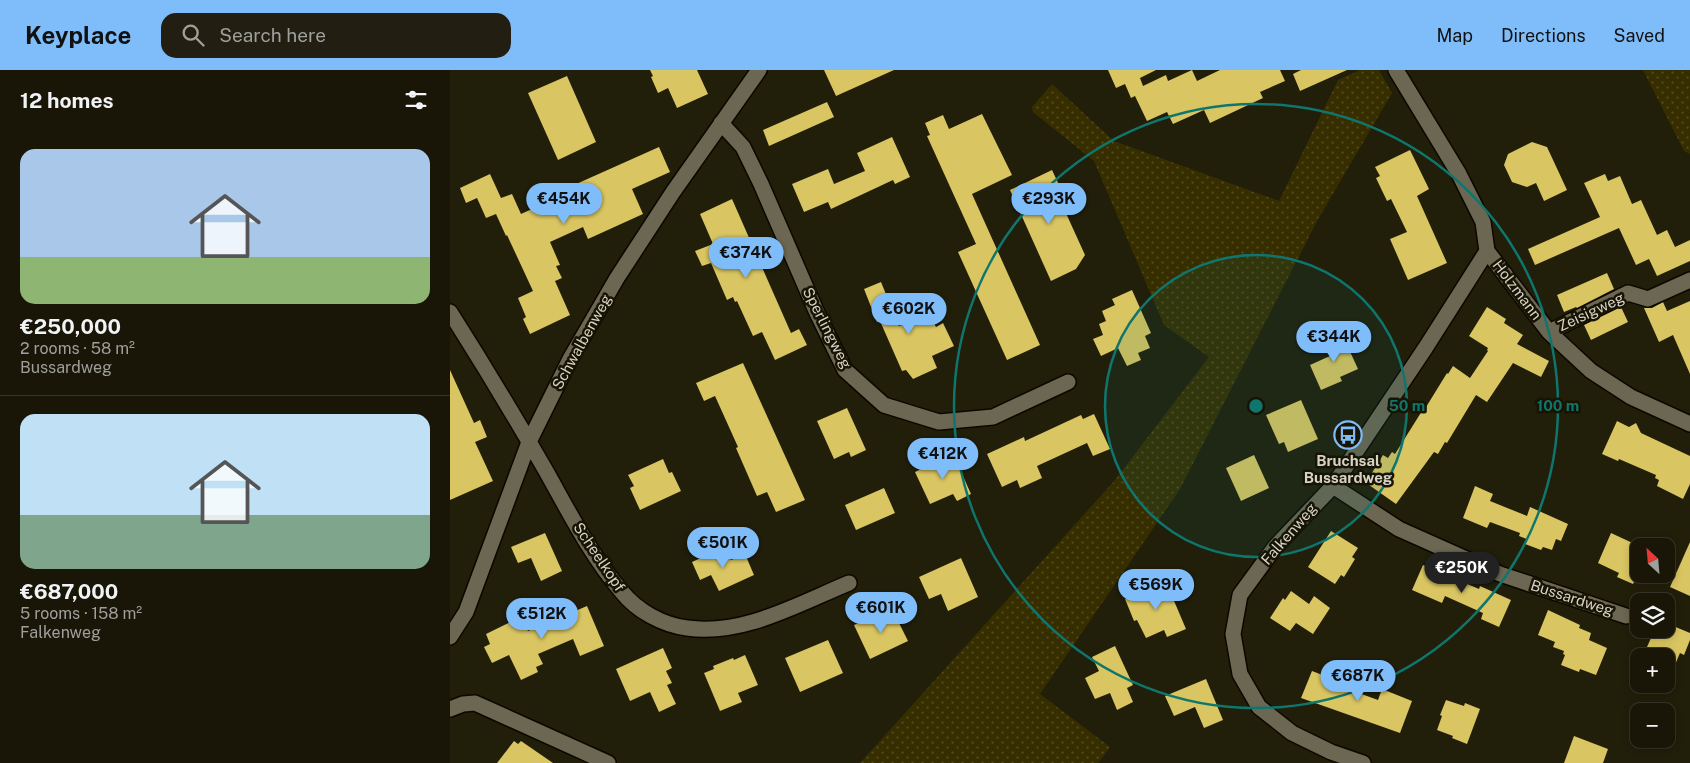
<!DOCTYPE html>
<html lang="en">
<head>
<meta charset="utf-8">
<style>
	body { margin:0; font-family:"Public Sans",sans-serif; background:#221f12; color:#f1f3f6; height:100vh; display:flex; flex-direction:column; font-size:19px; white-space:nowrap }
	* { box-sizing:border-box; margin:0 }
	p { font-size:16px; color:#9f9f9c }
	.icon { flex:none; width:28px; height:28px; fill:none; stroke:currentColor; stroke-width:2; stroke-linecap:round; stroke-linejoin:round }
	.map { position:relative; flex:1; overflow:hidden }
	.side { display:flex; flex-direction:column; background:#191608; width:450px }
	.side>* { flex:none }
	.needle { width:32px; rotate:334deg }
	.controls { position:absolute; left:1180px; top:468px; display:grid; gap:10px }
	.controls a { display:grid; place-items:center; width:45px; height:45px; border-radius:10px; background:#191608; box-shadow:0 2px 8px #0003,0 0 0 1px #373529; font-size:25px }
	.price { position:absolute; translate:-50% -42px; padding:0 11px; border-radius:18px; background:#7fbdfa; color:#111; font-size:16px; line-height:32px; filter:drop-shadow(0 1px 2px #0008) }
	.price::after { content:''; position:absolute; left:50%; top:30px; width:15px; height:11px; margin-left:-8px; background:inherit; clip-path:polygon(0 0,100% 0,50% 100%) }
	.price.on { background:#222; color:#fff }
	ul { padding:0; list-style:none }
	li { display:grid; align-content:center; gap:10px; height:265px; padding:0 20px }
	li+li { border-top:1px solid #373529 }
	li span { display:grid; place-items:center; height:155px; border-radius:15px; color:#555 }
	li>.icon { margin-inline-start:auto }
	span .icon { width:90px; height:90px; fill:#fffc; stroke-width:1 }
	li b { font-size:21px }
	h2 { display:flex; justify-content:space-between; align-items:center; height:60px; padding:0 20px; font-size:21px }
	header { display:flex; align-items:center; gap:30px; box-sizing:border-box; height:70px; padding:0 25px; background:#7fbdfa; color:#111 }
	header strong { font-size:24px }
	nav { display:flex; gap:28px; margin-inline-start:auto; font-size:18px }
	.search { width:350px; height:45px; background:#221f12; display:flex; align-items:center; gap:12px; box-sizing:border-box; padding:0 18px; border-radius:15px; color:#9f9f9c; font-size:19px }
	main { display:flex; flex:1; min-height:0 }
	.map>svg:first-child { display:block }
	.grass { fill:url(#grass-dots) }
	.building { fill:#d9c561 }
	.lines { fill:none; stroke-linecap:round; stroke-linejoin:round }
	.street-casing { stroke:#0b0800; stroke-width:18 }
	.street { stroke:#6c6752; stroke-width:15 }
	.ring { fill:none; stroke:#0f766e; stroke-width:2.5 }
	.labels { text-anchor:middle; stroke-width:5; stroke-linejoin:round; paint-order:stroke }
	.street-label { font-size:15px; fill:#d5d3c6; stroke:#181403 }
	.poi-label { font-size:15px; font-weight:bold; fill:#d5d3c6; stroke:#181403 }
	.centre { fill:#0f766e; stroke:#181403; stroke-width:2.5 }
	.ring-label { font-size:15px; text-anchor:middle; font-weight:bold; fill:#0f766e; stroke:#181403; stroke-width:5; stroke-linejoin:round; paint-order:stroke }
</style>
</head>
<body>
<header>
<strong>Keyplace</strong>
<div class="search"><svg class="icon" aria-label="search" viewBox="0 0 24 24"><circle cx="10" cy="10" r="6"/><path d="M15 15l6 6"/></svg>Search here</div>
<nav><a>Map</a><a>Directions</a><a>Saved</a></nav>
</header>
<main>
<section class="side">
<h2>12 homes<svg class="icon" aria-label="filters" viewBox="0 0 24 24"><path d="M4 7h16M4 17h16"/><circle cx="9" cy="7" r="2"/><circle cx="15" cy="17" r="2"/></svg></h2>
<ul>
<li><span style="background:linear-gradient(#a9c7e8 70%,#8fb573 0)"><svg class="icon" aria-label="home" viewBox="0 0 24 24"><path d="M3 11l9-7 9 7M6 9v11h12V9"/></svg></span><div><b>€250,000</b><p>2 rooms · 58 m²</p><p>Bussardweg</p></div></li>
<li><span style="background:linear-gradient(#bfe0f5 65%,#7fa58c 0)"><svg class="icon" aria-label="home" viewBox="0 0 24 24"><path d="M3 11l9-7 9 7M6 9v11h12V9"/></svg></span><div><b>€687,000</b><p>5 rooms · 158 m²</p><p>Falkenweg</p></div></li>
</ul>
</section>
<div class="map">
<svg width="1240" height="693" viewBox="0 0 1240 693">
	<defs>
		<pattern id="grass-dots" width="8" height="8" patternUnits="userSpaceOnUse" patternTransform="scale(1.25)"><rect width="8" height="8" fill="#372e00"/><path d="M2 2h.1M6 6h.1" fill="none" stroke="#534b24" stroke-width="1.8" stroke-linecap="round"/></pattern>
	</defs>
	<rect width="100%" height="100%" fill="#211e0a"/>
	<!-- grass -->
	<path class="grass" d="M 910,0 L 929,0 L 942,23 L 867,151 L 730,419 L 590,624 L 660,677 L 648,693 L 410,693 L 665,410 L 759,287 L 714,255 L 644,91 L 583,42 L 582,37 L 602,14 L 664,71 L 829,131 L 888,10 Z
		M 1193,0 L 1240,0 L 1240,84 L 1234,81 Z"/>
	<!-- building -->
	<path class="building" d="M 200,0 L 247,0 L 258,24 L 227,38 L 218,18 L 208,23 L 201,7 L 203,6 Z
		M 374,0 L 444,0 L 386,26 Z
		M 658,0 L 706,0 L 690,8 L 693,16 L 716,5 L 718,11 L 742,0 L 747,11 L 770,0 L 830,0 L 835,11 L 810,22 L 813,28 L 760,53 L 754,40 L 723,54 L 717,42 L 697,51 L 685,26 L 681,28 L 675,14 L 666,18 Z
		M 851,0 L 897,0 L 850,21 L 843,4 Z
		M 117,6 L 146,72 L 108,90 L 78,23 Z
		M 377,32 L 384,47 L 319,76 L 313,60 Z
		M 532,44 L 562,105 L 522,124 L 590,275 L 557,290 L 508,182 L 526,174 L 477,66 L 480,65 L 475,53 L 493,45 L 499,59 Z
		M 442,67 L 460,107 L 445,114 L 443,110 L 381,139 L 378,132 L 354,142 L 342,114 L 378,99 L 384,114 L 415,101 L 407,83 Z
		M 1082,72 L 1097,77 L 1117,120 L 1094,131 L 1086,113 L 1077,117 L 1062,112 L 1054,95 L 1058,84 Z
		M 209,77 L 220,102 L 182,119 L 193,144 L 138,169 L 133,157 L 100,172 L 110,195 L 106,196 L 112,208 L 105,211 L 120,245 L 80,264 L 73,249 L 76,247 L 68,228 L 83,221 L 57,165 L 56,166 L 46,144 L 36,148 L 27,128 L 16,133 L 10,118 L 40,104 L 51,128 L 62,124 L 71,144 L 117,123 L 115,119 Z
		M 960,80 L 979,119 L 967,126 L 997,193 L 958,210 L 940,169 L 957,162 L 941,129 L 937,131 L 926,108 L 930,106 L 925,97 Z
		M 602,100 L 610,117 L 605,119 L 635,185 L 626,199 L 601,211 L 560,120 Z
		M 1155,104 L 1158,111 L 1170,106 L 1182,134 L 1191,130 L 1207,165 L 1217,160 L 1225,177 L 1240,170 L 1240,191 L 1207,206 L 1199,189 L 1186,195 L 1169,158 L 1085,195 L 1078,179 L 1150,147 L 1134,113 Z
		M 282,129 L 341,263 L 349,259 L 357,275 L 325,290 L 312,262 L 303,266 L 287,231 L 285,232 L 283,227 L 277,230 L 261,193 L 252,196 L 245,181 L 263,174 L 250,144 Z
		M 1157,203 L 1164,219 L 1127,238 L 1126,237 L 1114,242 L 1107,225 Z
		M 431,212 L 449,256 L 479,243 L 486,257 L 493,253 L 504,276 L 482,286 L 487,298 L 463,309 L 456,300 L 452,301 L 430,251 L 427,252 L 414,219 Z
		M 682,220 L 701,263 L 695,266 L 700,278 L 688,283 L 691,290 L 677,296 L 668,278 L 651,286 L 643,269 L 653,265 L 649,254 L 656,251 L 652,241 L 665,235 L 662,229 Z
		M 1240,231 L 1240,304 L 1223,265 L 1209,272 L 1194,238 L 1202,238 L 1213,232 L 1217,241 Z
		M 1037,237 L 1056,249 L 1054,253 L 1073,265 L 1067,274 L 1099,291 L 1091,307 L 1063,293 L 1037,332 L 1026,325 L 997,373 L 995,372 L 988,384 L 984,382 L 946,434 L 919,415 L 924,408 L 920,406 L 933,385 L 938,388 L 942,382 L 945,384 L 972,341 L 973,342 L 997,303 L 998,304 L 1003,296 L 1020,308 L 1038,281 L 1037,280 L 1038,278 L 1019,266 Z
		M 1171,237 L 1178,252 L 1141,270 L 1134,255 Z
		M 892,264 L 908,299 L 890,307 L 892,311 L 871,320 L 860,295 L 880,286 L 874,272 Z
		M 293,293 L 355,430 L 326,442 L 317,422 L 307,426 L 286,378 L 288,377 L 265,326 L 254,331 L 246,313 Z
		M 0,300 L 24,353 L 30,350 L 37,367 L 25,372 L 43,411 L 0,430 Z
		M 851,330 L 868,369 L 838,382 L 834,372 L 829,374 L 816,345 Z
		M 397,338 L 416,380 L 401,387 L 399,382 L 384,389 L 367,351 Z
		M 644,344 L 660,379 L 643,386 L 637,373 L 587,396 L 592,408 L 570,418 L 567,410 L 552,417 L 537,384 L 574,367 L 575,371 L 631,345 L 633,349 Z
		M 1167,351 L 1179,357 L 1186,353 L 1191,363 L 1240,386 L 1240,414 L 1233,429 L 1207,416 L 1209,410 L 1205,408 L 1206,405 L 1169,389 L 1168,391 L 1152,384 Z
		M 503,384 L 521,424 L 507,431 L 503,424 L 480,434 L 465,402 Z
		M 804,385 L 819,418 L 791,431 L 776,398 Z
		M 213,389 L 219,403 L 222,402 L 231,421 L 190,440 L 180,418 L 184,416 L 178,405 Z
		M 1025,416 L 1043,424 L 1040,431 L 1077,446 L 1080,437 L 1118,454 L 1111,471 L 1106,469 L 1102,480 L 1093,477 L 1091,480 L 1075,474 L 1077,469 L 1069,466 L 1070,463 L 1040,452 L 1037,458 L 1013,448 Z
		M 434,418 L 445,443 L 406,460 L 395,435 Z
		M 881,461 L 908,478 L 902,487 L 905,489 L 894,507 L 891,505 L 885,514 L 858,497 Z
		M 95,463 L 112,501 L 91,511 L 81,488 L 68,493 L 61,477 Z
		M 1161,463 L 1189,476 L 1189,502 L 1183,514 L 1167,507 L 1169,503 L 1148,493 Z
		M 1240,472 L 1240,526 L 1220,517 Z
		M 275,477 L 281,490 L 295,484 L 304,505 L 269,521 L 261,505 L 250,510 L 242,492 Z
		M 511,488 L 528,527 L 498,541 L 491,524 L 479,529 L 469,507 Z
		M 973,495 L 1029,519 L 1030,516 L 1061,530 L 1049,557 L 1031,549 L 1033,543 L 995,526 L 992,533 L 962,520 Z
		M 716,512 L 736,559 L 717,567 L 714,560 L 696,568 L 687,550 L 684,551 L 675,529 Z
		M 841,521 L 859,534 L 864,526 L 880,538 L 863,564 L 846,553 L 840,561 L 820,548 L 833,528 L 835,530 Z
		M 137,536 L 154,576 L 130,586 L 123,569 L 88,584 L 93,594 L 86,597 L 88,602 L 71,610 L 59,585 L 42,593 L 34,577 L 40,574 L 36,564 L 71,547 L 78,561 Z
		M 1098,540 L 1130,555 L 1129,558 L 1141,563 L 1139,570 L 1157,578 L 1146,605 L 1130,599 L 1129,602 L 1111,595 L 1115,585 L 1113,584 L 1114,581 L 1103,577 L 1105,572 L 1088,565 Z
		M 443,541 L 458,571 L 420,589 L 404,555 L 418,549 L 419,552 Z
		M 1216,553 L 1240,563 L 1240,570 L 1234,585 L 1230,583 L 1218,611 L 1216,610 L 1216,586 L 1193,586 L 1205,559 L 1216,559 Z
		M 378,570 L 393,603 L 350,622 L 335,588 Z
		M 665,576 L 683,615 L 677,618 L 683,632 L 667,640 L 660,623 L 645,629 L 635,608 L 649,601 L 642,587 Z
		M 213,578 L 222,598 L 216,601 L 222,613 L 217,615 L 226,634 L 209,642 L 200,622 L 180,631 L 166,599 Z
		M 295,585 L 308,615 L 288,623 L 292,632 L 270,641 L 254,603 L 264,599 L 263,596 L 283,588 L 284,590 Z
		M 862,601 L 896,614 L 895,618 L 928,630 L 932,619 L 962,631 L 950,663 L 851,628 Z
		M 756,609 L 773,650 L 754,658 L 745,637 L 724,646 L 715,626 Z
		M 996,630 L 1014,636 L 1015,633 L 1030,639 L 1017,674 L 1002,668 L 1003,666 L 987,660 L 992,646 L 990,645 Z
		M 1124,666 L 1158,679 L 1153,693 L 1114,693 Z
		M 64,671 L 68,674 L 71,671 L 103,693 L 47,693 Z"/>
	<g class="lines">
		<!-- street casing -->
		<g class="street-casing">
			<path id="street" d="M 946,0 L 1009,104 L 1033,152 L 1037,181 L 1099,262 L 1141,301 L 1181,327 L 1240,354
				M 271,53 L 293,77 L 311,114 L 367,243 L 395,300 L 434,335 L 489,352 L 543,347 L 618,312
				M 0,242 C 33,294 65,347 96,401 C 119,442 141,486 172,522 C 187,541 213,555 237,558 C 293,566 348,534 399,513
				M 1099,262 L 1178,223 L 1198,229 L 1240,210
				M 883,416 L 949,459 L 1050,504 L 1176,546
				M 0,567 L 16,542 L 79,372 L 120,289 L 167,208 L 223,122 L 309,0
				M 0,639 L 13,634 L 25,633 L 158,693
				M 913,693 L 881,682 L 842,663 L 809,637 L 790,604 L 783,564 L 790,525 L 825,477 L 883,416 L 976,277 L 1037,181"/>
		</g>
		<!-- street -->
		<use href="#street" class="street"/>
	</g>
	<!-- distance rings -->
	<circle cx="806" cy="336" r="151" fill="#0f766e" fill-opacity=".12"/>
	<g class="ring">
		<circle cx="806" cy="336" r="151"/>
		<circle cx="806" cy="336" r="302"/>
	</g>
	<!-- icons -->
	<defs>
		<g id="bus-ring" transform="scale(1.4375)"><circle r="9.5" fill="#181403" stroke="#7fbdfa" stroke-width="1.5"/><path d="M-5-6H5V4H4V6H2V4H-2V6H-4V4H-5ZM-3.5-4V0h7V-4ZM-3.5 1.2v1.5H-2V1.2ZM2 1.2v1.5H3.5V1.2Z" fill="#7fbdfa"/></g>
	</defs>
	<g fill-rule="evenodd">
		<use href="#bus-ring" x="898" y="365"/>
	</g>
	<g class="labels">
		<!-- street labels -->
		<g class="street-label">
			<text transform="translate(1067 220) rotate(53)" y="5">Holzmann</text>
			<text transform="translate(1141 242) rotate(-25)" y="5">Zeisigweg</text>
			<text transform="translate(377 258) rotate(63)" y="5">Sperlingweg</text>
			<text transform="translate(132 272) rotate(-61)" y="5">Schwalbenweg</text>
			<text transform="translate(839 464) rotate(-49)" y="5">Falkenweg</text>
			<text transform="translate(149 487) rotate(56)" y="5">Scheelkopf</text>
			<text transform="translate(1122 528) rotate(18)" y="5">Bussardweg</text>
		</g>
		<!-- poi labels -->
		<g class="poi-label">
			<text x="898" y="396">Bruchsal<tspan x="898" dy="17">Bussardweg</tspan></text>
		</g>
	</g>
	<circle cx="806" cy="336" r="8" class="centre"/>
	<g class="ring-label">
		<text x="957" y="341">50 m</text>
		<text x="1108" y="341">100 m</text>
	</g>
</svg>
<div class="controls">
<a><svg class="needle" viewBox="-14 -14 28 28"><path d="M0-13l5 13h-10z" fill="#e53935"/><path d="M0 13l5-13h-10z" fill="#9f9f9c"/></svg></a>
<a><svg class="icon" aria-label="layers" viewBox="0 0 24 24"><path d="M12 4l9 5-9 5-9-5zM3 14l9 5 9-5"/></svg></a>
<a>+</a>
<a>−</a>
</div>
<b class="price" style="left:114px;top:155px">€454K</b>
<b class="price" style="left:599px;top:155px">€293K</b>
<b class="price" style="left:296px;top:209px">€374K</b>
<b class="price" style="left:459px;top:265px">€602K</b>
<b class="price" style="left:884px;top:293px">€344K</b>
<b class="price" style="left:493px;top:410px">€412K</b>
<b class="price" style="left:273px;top:499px">€501K</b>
<b class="price on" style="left:1012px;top:524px">€250K</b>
<b class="price" style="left:706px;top:541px">€569K</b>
<b class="price" style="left:431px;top:564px">€601K</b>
<b class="price" style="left:92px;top:570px">€512K</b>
<b class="price" style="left:908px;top:632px">€687K</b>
</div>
</main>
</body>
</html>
